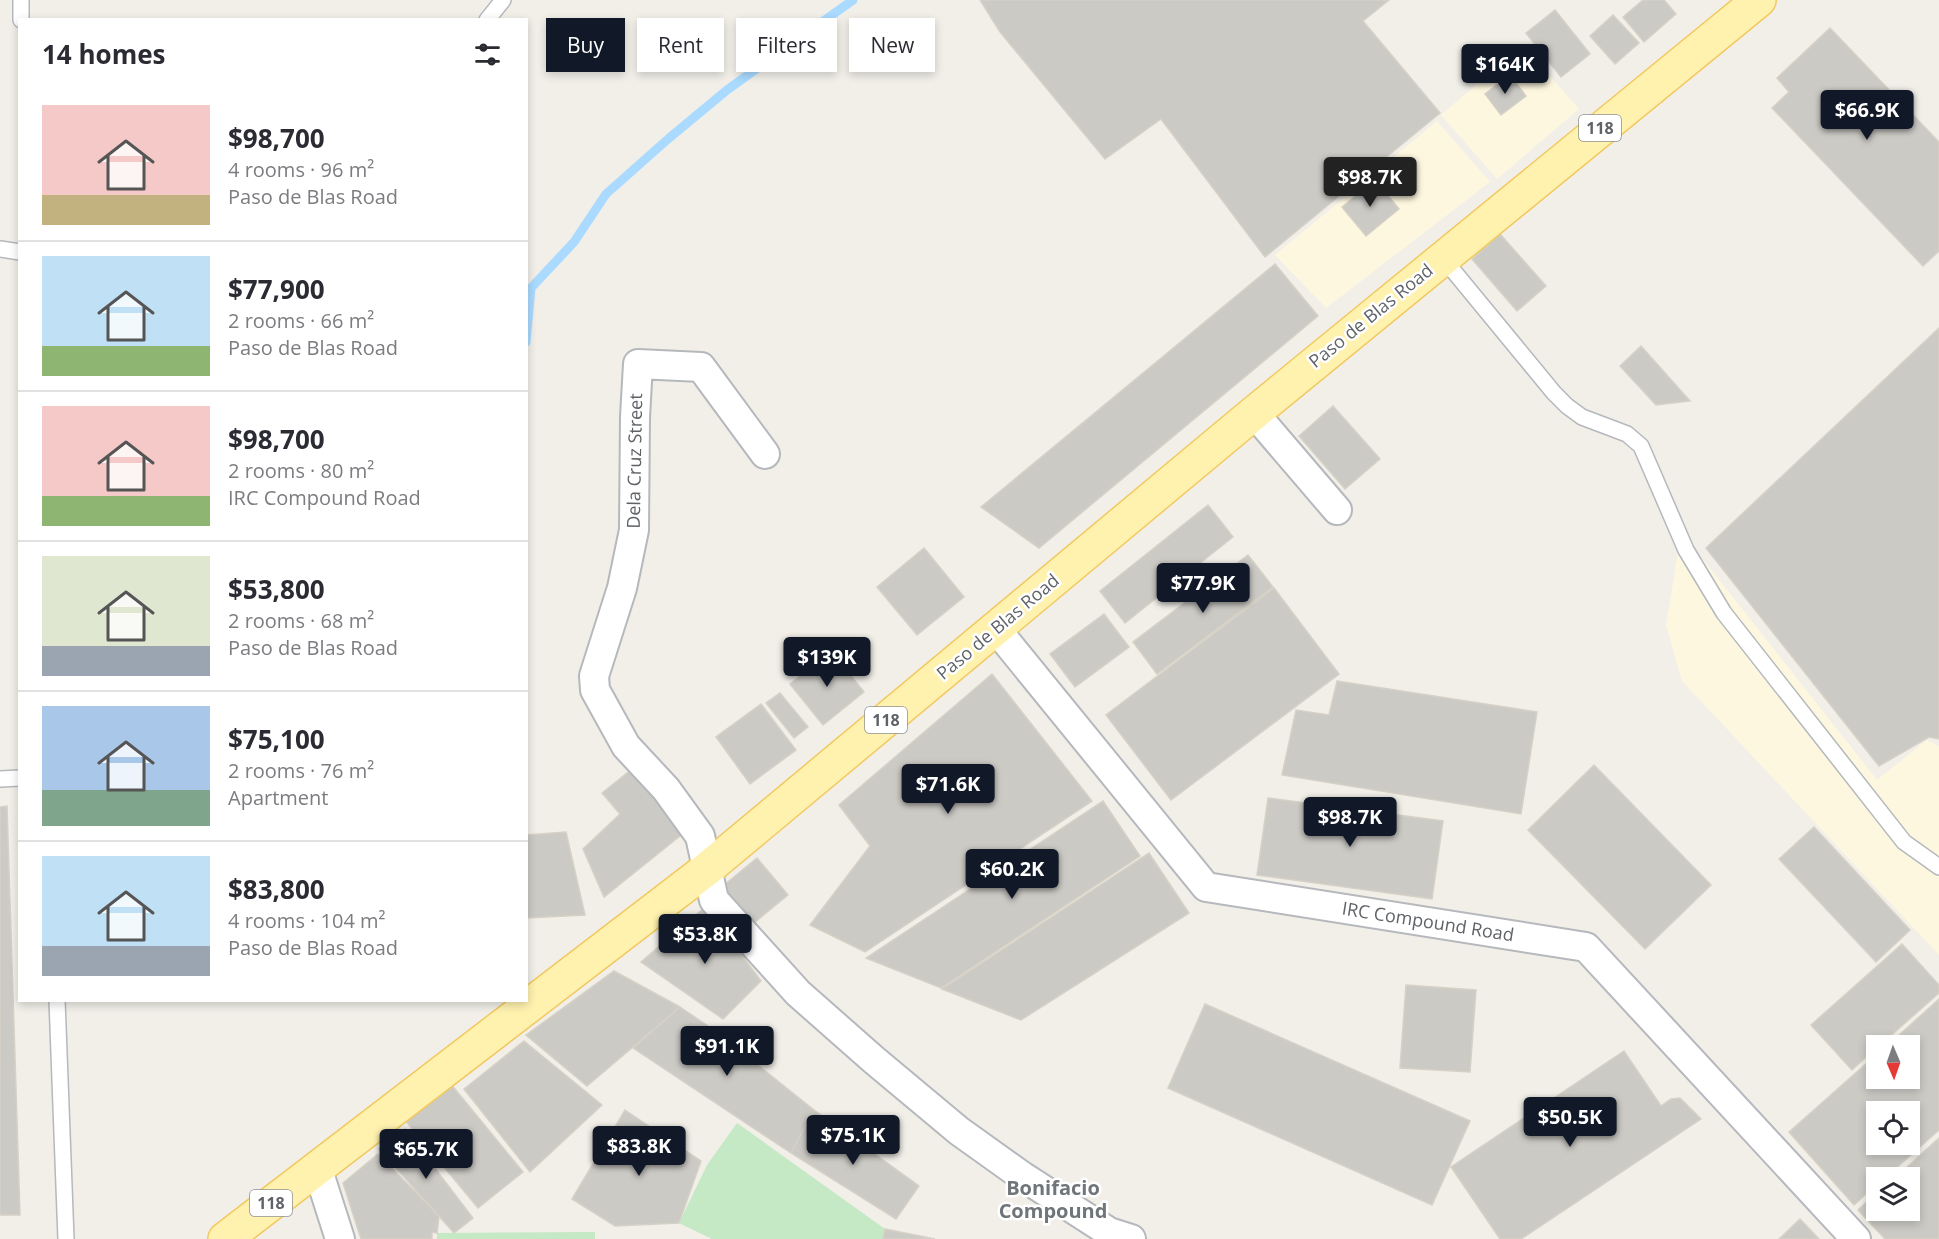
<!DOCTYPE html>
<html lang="en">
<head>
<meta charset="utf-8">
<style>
	body { margin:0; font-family:"Open Sans",sans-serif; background:#f7f7f7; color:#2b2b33; height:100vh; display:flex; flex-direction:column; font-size:22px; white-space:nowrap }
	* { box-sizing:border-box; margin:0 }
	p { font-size:20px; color:#7c7c81 }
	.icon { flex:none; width:33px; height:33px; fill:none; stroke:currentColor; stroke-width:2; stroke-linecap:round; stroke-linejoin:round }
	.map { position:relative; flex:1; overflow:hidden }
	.details { position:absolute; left:18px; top:18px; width:510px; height:984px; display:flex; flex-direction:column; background:#fff; border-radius:0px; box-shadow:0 3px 9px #0003 }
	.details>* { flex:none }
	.hud { position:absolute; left:546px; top:18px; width:570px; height:54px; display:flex; gap:12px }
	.needle { width:39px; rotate:178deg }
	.controls { position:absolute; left:1866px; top:1035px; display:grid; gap:12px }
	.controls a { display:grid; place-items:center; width:54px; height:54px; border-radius:0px; background:#fff; box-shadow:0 3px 9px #0003; font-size:30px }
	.price { position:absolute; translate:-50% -51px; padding:0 14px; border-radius:6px; background:#111827; color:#fff; font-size:20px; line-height:39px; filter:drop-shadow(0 2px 3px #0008) }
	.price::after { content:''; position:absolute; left:50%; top:36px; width:18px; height:14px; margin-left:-9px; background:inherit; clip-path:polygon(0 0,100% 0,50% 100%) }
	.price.selected { background:#222; color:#fff }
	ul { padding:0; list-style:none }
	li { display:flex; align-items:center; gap:18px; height:150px; padding:0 24px }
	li+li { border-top:2px solid #e1e1e2 }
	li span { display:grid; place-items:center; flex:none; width:168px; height:120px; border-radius:0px; color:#555 }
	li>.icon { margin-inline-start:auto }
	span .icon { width:72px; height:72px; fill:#fffc; stroke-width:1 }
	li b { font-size:26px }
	h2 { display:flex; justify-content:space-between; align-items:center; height:72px; padding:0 24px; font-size:26px }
	.chip { padding:0 21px; border-radius:0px; background:#fff; box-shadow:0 3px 9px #0003; font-size:21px; line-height:54px }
	.chip.selected { background:#111827; color:#fff }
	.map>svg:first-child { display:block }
	.commercial { fill:#fef7e0 }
	.green { fill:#c5e8c5 }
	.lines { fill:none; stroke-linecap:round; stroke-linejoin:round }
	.stream { stroke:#aadaff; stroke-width:9 }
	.building { fill:#cccac5; stroke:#d6d1c6; stroke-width:1.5; fill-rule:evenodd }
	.lane-casing { stroke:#b5b8bc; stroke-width:18 }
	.street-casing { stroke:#b5b8bc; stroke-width:32 }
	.primary-casing { stroke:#f2c960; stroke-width:36 }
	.lane { stroke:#fff; stroke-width:15 }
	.street { stroke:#fff; stroke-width:28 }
	.primary { stroke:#fff2af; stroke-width:33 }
	.labels { text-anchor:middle; stroke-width:5; stroke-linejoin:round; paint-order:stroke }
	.shield { fill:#fff; stroke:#8f9295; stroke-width:1.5 }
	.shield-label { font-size:16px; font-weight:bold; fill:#5f6368 }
	.street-label { font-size:18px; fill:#5f6368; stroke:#fff }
	.neighbourhood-label { font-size:20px; font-weight:bold; fill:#70757a; stroke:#fff }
</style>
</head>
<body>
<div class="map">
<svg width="1939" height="1239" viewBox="0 0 1939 1239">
	<rect width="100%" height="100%" fill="#f1efe8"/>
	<!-- commercial -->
	<path class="commercial" d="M 1522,45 L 1579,109 L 1497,179 L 1441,115 Z
		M 1437,121 L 1490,182 L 1326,308 L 1275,255 Z
		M 1690,543 L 1877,780 L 1927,740 L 1939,746 L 1939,955 L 1682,681 L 1666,625 L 1678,553 Z"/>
	<!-- green -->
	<path class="green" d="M 737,1123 L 885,1229 L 883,1239 L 712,1239 L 679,1223 L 707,1165 Z
		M 595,1232 L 595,1239 L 437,1239 L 437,1233 Z"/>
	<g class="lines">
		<!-- stream -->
		<path class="stream" d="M 526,342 L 531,288 L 574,242 L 606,194 L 668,139 L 727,90 L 853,0"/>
	</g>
	<!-- building -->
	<path class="building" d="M 980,0 L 1389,0 L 1363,21 L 1440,113 L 1265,257 L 1161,119 L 1105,159 L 1000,32 Z
		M 1643,0 L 1664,0 L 1676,14 L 1644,42 L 1623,17 Z
		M 1555,10 L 1590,54 L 1561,77 L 1526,33 Z
		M 1613,15 L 1639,43 L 1615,64 L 1590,36 Z
		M 1830,28 L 1939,142 L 1939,251 L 1923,266 L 1772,108 L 1789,92 L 1777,78 Z
		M 1510,75 L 1526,96 L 1501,115 L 1485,94 Z
		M 1375,180 L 1399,209 L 1366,236 L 1342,207 Z
		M 1500,234 L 1546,286 L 1517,311 L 1472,259 Z
		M 1275,264 L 1318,316 L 1039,548 L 981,507 Z
		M 1939,328 L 1939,739 L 1929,737 L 1879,766 L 1706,548 Z
		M 1641,346 L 1690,401 L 1656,405 L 1620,366 Z
		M 1333,406 L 1380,459 L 1345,489 L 1299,436 Z
		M 1208,505 L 1233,537 L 1125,623 L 1100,591 Z
		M 924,548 L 964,597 L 917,635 L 877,587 Z
		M 1248,555 L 1273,587 L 1157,674 L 1133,642 Z
		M 1274,588 L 1339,674 L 1171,800 L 1106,715 Z
		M 1104,614 L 1129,647 L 1075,687 L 1050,654 Z
		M 831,651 L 864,692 L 823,725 L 790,684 Z
		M 992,674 L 1092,801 L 865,952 L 810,925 L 870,846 L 839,805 Z
		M 1337,681 L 1537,712 L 1521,814 L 1282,775 L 1296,710 L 1329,715 Z
		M 780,693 L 808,727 L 794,738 L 766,703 Z
		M 761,704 L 796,750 L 750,784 L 716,737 Z
		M 1594,765 L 1711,885 L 1645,949 L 1528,830 Z
		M 632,769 L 685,832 L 604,897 L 583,849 L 620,814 L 602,793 Z
		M 1268,798 L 1443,821 L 1432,899 L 1257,875 Z
		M 1103,801 L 1140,856 L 941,988 L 866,958 Z
		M 7,806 L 20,1215 L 0,1215 L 0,807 Z
		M 1814,827 L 1910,930 L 1876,962 L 1779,859 Z
		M 566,832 L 585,915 L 526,918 L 526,835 Z
		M 1149,853 L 1189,913 L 1021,1020 L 942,989 Z
		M 757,858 L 788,895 L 749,927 L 718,890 Z
		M 705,907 L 761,981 L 723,1019 L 641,962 Z
		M 1902,944 L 1939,985 L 1939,993 L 1879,1046 L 1876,1046 L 1876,1048 L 1852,1070 L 1811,1025 Z
		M 614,971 L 680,1007 L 587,1086 L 526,1035 Z
		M 1406,985 L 1476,990 L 1470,1072 L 1400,1068 Z
		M 1939,999 L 1939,1130 L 1885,1178 L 1876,1178 L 1876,1185 L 1854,1205 L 1789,1132 L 1876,1055 L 1876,1078 L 1910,1078 L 1910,1046 L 1887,1046 ZM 1876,1112 L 1910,1112 L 1910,1144 L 1876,1144 Z
		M 1205,1004 L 1470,1121 L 1432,1205 L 1168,1088 Z
		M 680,1007 L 714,1030 L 814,1110 L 791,1153 L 633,1048 Z
		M 524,1041 L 602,1105 L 530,1172 L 464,1089 Z
		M 1624,1051 L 1661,1106 L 1671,1099 L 1680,1098 L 1701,1119 L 1521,1239 L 1500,1239 L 1451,1167 Z
		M 450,1083 L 523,1172 L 478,1208 L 405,1120 Z
		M 625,1110 L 701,1161 L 679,1223 L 615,1226 L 572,1199 Z
		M 814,1110 L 919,1186 L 896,1219 L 791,1153 Z
		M 405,1129 L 473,1218 L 454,1233 L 379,1149 Z
		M 1939,1138 L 1939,1239 L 1885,1239 L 1858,1210 L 1876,1193 L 1876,1210 L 1910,1210 L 1910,1178 L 1895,1178 Z
		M 378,1154 L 439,1216 L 437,1233 L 432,1232 L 432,1239 L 361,1239 L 343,1183 Z
		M 1800,1219 L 1819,1239 L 1779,1239 Z
		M 885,1229 L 935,1239 L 883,1239 Z"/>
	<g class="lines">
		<!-- lane casing -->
		<g class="lane-casing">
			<path id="lane" d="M 21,0 L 21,20
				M 487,20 L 503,0
				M 0,249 L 20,252
				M 1442,257 L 1554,393 L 1567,406 L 1582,417 L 1627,434 L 1641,446 L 1686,550 L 1724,613 L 1904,842 L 1939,867
				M 0,779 L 20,778
				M 57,1000 L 66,1239"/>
		</g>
		<!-- street casing -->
		<g class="street-casing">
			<path id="street" d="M 1254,413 L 1337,510
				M 765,454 L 701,367 L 638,364 L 635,417 L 634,530 L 622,588 L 594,676 L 595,690 L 626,746 L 666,789 L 700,836 L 714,900 L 798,993 L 874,1060 L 959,1131 L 1022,1176 L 1109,1232 L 1131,1239
				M 996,629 L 1206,887 L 1586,947 L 1856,1239
				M 317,1167 L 340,1239"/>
		</g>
		<!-- primary casing -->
		<g class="primary-casing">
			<path id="primary" d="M 225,1239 L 707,869 L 1254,413 L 1759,0"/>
		</g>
		<!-- lane -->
		<use href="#lane" class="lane"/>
		<!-- street -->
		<use href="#street" class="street"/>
		<!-- primary -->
		<use href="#primary" class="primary"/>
	</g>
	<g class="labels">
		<!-- shield labels -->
		<g class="shield">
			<rect x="1579" y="115" width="42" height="26" rx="4.5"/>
			<rect x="865" y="707" width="42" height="26" rx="4.5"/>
			<rect x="250" y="1190" width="42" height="26" rx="4.5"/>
		</g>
		<g class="shield-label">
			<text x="1600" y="134">118</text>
			<text x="886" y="726">118</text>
			<text x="271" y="1209">118</text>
		</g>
		<!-- street labels -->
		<g class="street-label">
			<text transform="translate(1371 316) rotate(-39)" y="6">Paso de Blas Road</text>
			<text transform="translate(635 461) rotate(-89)" y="6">Dela Cruz Street</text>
			<text transform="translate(998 627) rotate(-40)" y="6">Paso de Blas Road</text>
			<text transform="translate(1428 922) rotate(9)" y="6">IRC Compound Road</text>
		</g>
		<!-- neighbourhood labels -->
		<g class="neighbourhood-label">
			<text x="1053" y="1195">Bonifacio<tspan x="1053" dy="23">Compound</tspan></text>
		</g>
	</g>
</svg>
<div class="controls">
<a><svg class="needle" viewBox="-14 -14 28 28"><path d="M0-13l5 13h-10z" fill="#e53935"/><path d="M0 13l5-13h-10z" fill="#7c7c81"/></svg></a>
<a><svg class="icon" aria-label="locate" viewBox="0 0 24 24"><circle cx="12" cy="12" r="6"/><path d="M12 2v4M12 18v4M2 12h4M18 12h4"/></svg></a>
<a><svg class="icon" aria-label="layers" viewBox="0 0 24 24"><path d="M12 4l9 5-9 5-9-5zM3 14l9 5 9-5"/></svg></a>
</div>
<b class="price" style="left:1505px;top:95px">$164K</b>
<b class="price" style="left:1867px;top:141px">$66.9K</b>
<b class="price selected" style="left:1370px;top:208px">$98.7K</b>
<b class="price" style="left:1203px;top:614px">$77.9K</b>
<b class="price" style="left:827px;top:688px">$139K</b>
<b class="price" style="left:948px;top:815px">$71.6K</b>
<b class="price" style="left:1350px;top:848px">$98.7K</b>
<b class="price" style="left:1012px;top:900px">$60.2K</b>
<b class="price" style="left:705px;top:965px">$53.8K</b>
<b class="price" style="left:727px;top:1077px">$91.1K</b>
<b class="price" style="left:1570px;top:1148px">$50.5K</b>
<b class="price" style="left:853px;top:1166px">$75.1K</b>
<b class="price" style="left:639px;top:1177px">$83.8K</b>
<b class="price" style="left:426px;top:1180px">$65.7K</b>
<div class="hud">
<a class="chip selected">Buy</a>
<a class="chip">Rent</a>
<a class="chip">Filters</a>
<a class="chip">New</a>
</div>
<section class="details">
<h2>14 homes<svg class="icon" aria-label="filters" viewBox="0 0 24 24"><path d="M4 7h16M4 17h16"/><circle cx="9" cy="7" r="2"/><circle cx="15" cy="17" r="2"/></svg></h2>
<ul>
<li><span style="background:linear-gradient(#f6c9c9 75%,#c2b280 0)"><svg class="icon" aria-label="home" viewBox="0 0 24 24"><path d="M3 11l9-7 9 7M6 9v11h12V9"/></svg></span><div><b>$98,700</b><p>4 rooms · 96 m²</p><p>Paso de Blas Road</p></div></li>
<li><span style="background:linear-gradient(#bfe0f5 75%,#8fb573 0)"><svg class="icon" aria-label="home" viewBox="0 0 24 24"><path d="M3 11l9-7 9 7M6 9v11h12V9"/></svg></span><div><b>$77,900</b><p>2 rooms · 66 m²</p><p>Paso de Blas Road</p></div></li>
<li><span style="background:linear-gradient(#f6c9c9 75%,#8fb573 0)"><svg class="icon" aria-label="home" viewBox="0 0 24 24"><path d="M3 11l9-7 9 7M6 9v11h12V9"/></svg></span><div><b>$98,700</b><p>2 rooms · 80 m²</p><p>IRC Compound Road</p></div></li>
<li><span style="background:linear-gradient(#dfe7d0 75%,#9aa5b1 0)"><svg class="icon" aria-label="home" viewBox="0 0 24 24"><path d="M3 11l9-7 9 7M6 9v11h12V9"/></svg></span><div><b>$53,800</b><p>2 rooms · 68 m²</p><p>Paso de Blas Road</p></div></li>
<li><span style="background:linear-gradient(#a9c7e8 70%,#7fa58c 0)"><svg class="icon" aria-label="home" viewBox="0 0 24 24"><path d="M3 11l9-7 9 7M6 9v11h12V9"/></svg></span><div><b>$75,100</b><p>2 rooms · 76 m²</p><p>Apartment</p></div></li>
<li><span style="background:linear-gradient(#bfe0f5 75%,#9aa5b1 0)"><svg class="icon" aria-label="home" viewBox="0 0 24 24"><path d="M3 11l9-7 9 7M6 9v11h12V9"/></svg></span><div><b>$83,800</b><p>4 rooms · 104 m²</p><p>Paso de Blas Road</p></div></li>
</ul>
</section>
</div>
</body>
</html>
